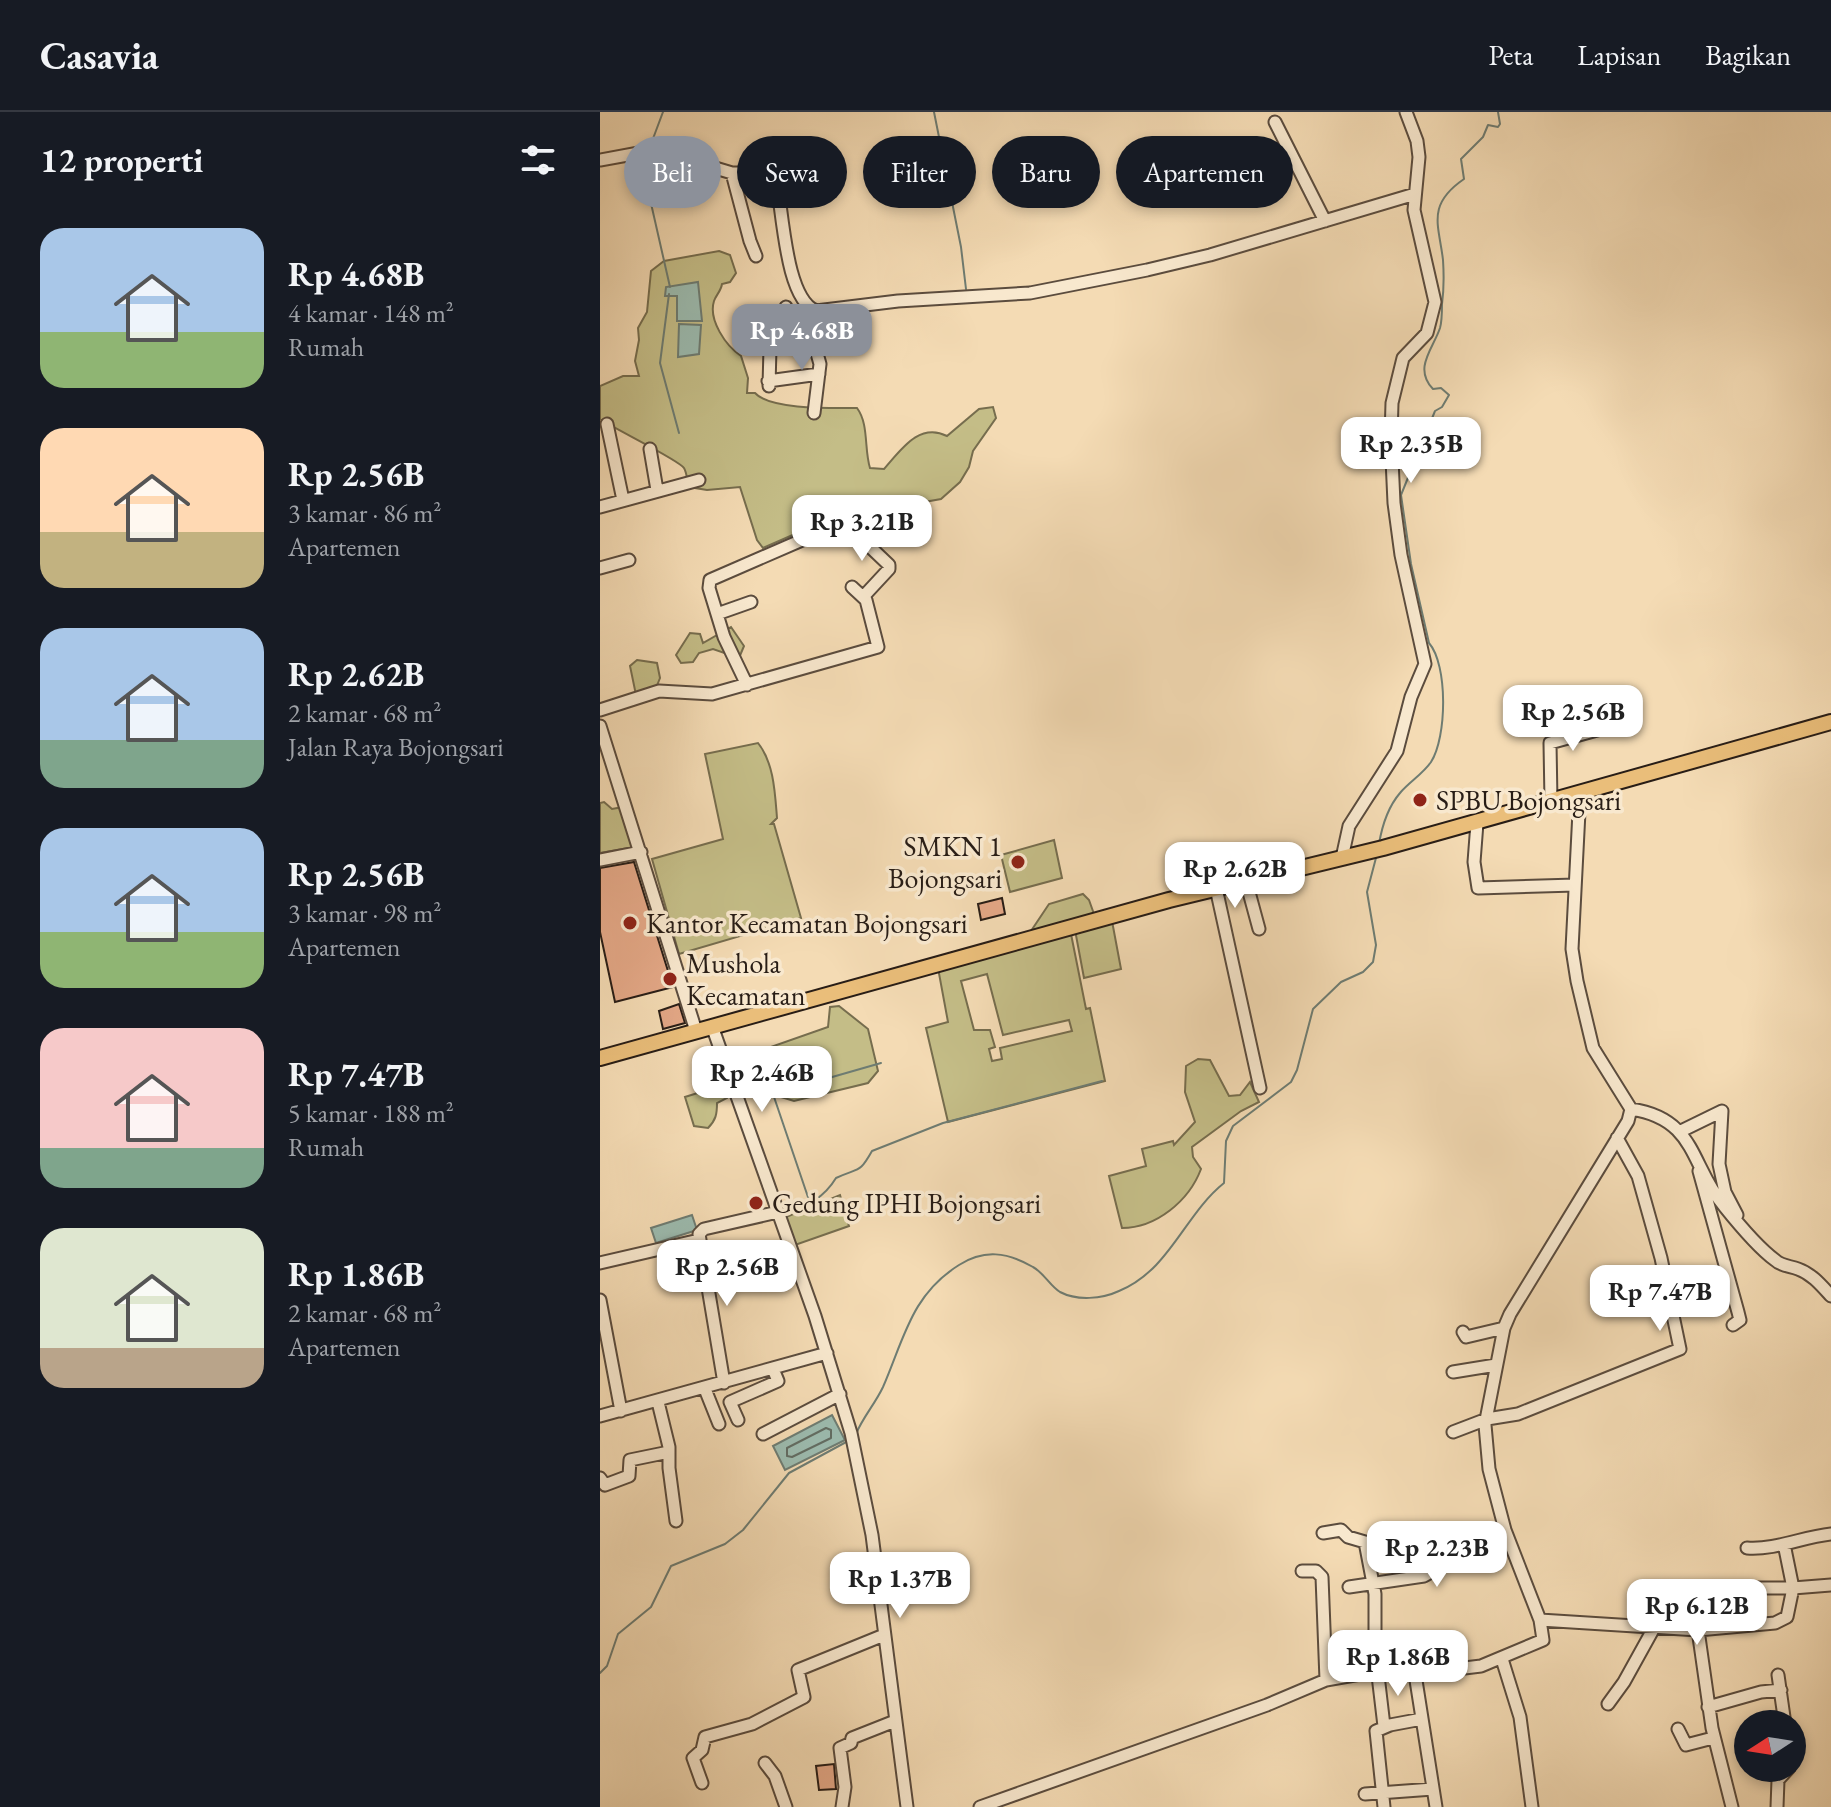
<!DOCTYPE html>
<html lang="id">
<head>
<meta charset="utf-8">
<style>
	body { margin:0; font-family:"EB Garamond",serif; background:#242831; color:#f1f3f6; height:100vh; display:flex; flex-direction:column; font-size:30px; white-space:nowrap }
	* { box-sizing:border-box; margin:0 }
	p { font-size:26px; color:#9ea1a6 }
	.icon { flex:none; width:44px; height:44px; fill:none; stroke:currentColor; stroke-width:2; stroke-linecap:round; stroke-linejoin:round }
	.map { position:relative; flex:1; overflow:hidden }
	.sheet { display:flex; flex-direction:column; background:#171b24; width:600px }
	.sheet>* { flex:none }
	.top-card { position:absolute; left:24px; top:24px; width:760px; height:72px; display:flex; gap:16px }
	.needle { width:52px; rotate:258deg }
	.fabs { position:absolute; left:1134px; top:1598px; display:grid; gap:16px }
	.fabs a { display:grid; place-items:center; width:72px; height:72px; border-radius:50%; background:#171b24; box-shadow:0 4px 12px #0003; font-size:40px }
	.price { position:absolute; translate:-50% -68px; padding:0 18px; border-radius:16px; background:#fff; color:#222; font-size:26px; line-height:52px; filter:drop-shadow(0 2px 4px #0008) }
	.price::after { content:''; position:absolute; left:50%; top:48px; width:24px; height:18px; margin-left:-12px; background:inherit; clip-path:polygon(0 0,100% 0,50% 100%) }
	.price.current { background:#8c9099; color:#fff }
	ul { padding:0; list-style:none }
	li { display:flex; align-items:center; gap:24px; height:200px; padding:0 40px }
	li span { display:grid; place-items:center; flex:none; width:224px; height:160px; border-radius:24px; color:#555 }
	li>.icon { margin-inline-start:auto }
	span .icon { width:96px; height:96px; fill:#fffc; stroke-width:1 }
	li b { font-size:34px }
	h2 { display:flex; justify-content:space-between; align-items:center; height:96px; padding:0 40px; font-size:34px }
	.chip { padding:0 28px; border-radius:36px; background:#171b24; box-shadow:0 4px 12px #0003; font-size:28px; line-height:72px }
	.chip.current { background:#8c9099; color:#fff }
	header { display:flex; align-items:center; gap:48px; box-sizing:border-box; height:112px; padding:0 40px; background:#171b24; border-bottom:2px solid #363941 }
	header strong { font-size:38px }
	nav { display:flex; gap:44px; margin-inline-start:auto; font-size:28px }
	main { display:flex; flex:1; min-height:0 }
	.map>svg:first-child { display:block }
	.green { fill:#c4bd87; stroke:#766d4e; stroke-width:2; fill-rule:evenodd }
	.water { fill:#9cbbaf; stroke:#6e7c72; stroke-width:2 }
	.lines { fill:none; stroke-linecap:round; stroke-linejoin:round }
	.shore { stroke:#626c62; stroke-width:2 }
	.stream { stroke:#6e7c72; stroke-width:2 }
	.building { fill:#e4a887; stroke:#281d16; stroke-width:2 }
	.minor-casing { stroke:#5b4c3e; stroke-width:15 }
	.major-casing { stroke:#281d16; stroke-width:18 }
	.minor { stroke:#f8e8ce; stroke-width:11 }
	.major { stroke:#eabe7a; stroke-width:14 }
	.poi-dot { fill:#8f2418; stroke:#f8e8ce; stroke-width:3 }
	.labels { text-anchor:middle; stroke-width:7; stroke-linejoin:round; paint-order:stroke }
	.poi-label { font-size:28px; fill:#281d16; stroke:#f8e8ce; text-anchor:start }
</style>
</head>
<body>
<header>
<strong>Casavia</strong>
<nav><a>Peta</a><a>Lapisan</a><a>Bagikan</a></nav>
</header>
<main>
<section class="sheet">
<h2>12 properti<svg class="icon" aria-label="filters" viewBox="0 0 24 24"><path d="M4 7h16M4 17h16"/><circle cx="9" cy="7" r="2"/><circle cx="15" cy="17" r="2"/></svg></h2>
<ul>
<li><span style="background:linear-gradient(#a9c7e8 65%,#8fb573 0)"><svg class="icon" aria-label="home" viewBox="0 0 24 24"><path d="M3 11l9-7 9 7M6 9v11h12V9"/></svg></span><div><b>Rp 4.68B</b><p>4 kamar · 148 m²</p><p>Rumah</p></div></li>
<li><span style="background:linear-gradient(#ffd9b3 65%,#c2b280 0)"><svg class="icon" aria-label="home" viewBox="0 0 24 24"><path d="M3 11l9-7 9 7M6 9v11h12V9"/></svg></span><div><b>Rp 2.56B</b><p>3 kamar · 86 m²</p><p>Apartemen</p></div></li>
<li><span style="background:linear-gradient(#a9c7e8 70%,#7fa58c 0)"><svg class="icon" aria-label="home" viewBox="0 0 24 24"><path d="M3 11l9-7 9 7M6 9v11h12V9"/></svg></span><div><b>Rp 2.62B</b><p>2 kamar · 68 m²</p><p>Jalan Raya Bojongsari</p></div></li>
<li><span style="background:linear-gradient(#a9c7e8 65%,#8fb573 0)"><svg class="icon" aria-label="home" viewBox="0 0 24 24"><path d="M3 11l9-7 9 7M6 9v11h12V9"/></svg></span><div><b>Rp 2.56B</b><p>3 kamar · 98 m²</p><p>Apartemen</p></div></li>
<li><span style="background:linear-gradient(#f6c9c9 75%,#7fa58c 0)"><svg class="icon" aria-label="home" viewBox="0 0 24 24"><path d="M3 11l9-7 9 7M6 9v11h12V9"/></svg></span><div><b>Rp 7.47B</b><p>5 kamar · 188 m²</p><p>Rumah</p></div></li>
<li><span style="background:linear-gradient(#dfe7d0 75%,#b9a48a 0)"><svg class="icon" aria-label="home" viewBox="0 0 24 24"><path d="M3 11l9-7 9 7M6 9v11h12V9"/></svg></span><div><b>Rp 1.86B</b><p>2 kamar · 68 m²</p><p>Apartemen</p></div></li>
</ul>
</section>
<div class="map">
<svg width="1231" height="1695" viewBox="0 0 1231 1695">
	<rect width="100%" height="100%" fill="#f4dbb4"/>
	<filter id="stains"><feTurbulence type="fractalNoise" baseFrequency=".0025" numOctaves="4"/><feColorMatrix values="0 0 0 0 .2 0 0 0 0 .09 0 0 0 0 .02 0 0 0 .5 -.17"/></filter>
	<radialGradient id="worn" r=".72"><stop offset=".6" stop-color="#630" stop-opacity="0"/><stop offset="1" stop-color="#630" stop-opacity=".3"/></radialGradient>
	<!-- green -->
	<path class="green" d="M 119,139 L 130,143 L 136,161 L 130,170 L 122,172 C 121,179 116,183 114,189 C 108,208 126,234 141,244 L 148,266 L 147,281 L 155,281 C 170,298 233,296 257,296 C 269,312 264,337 270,356 L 284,357 C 301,338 319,310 347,324 L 379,297 L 393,295 L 396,306 L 373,339 L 369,355 L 360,370 L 341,387 L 291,396 L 269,395 L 218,406 L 195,422 L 163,436 L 157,428 L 140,375 L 107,378 L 89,375 C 87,369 87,361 84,356 C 81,349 13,316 0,307 L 0,274 L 23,264 L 39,264 L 35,249 L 39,228 L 38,216 L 47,200 L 51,159 L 64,149 Z
		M 131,515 L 144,534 L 139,546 L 113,537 L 99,541 L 93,550 L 81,551 L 76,543 L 90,521 L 100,522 L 103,531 Z
		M 37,548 L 57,551 L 60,566 L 56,576 L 36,583 L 30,554 Z
		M 158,631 C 174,651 175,681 177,706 L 171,712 L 174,712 L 201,806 L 79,842 L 52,747 L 123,727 L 105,642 Z
		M 4,690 L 12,697 L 23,695 L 34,735 L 0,741 L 0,691 Z
		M 454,728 L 462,766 L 410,780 L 401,743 Z
		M 483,782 L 489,788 L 494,802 L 429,822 L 449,792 Z
		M 512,809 L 521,857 L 484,866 L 475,818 Z
		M 471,822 L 486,897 L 490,896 L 505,969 L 348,1010 L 326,916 L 348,910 L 338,856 ZM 387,862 L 403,923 L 469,908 L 472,919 L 400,936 L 402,947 L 392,949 L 389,937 L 395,935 L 390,918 L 374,918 L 361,869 Z
		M 239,894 L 268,917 L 278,959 L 268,971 L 194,989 L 178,984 L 169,976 L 163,958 L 142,966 L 138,960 L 146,951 L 161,946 L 165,937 L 228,915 L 230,895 Z
		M 598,947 L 610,948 L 629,984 L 640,983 L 650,970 L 659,990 L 641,999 L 592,1035 L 593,1045 L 601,1057 C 589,1089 556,1116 522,1116 L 509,1064 L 546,1054 L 542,1037 L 573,1029 L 574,1033 L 595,1010 L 585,980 L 586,954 Z
		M 120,974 L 126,974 L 127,986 L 117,991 C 117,1002 116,1008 108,1016 L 94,1014 L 85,985 Z
		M 240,1083 L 249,1114 L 195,1133 L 186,1105 Z"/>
	<!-- water -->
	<path class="water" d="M 98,170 L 102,209 L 77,209 L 77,184 L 65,184 L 66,175 Z
		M 79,212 L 101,213 L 99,242 L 78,245 Z
		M 92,1103 L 97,1118 L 56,1131 L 51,1116 Z
		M 232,1303 L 245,1328 L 185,1358 L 173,1334 Z"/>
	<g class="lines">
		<!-- shore -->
		<path class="shore" d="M 226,1316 L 231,1318 L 231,1326 L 192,1345 L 187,1344 L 187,1336 Z"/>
		<!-- stream -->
		<path class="stream" d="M 334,0 L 361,135 L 366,177
			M 51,32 L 63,0
			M 49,47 L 50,87 L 70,175
			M 69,182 L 60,251 L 79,321
			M 779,732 C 782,714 788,695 800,681 C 809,670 823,662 831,650 C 847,625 848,553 829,531 L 811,452 L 801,383 L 835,299 L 842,295 L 849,283 L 841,276 L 833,277 C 813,256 833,237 840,216 C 842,209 842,199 842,192 C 844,177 844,163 843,148 C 839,113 826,93 864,67 L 861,47 L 883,25 L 888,13 L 898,15 L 900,12 L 898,0
			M 210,1091 L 173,982 L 281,951
			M 184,1103 C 206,1095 224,1086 236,1066 C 260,1055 259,1062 272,1039 L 343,1011 L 502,969
			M 106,1122 L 135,1115
			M 256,1322 C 263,1305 275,1292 283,1275 C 304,1227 311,1183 359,1153 C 384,1137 407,1140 433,1155 C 444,1161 450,1174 460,1180 C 477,1189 502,1187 519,1179 C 570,1158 584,1103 624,1071 L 626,1029 L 633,1014 L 691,970 L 697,958 L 713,897 L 741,870 L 763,860 L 773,850 L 776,833 L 767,780 L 777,742
			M 0,1561 L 7,1554 L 18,1522 L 51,1495 L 71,1454 L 125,1432 L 143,1418 L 189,1361 L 248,1329"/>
	</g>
	<!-- building -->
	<path class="building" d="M 34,750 L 73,875 L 15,890 L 0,820 L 0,756 Z
		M 402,786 L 405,802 L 381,808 L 378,792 Z
		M 79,892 L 85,911 L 63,917 L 59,899 Z
		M 234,1652 L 236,1677 L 219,1678 L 216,1654 Z"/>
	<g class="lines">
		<!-- minor casing -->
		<g class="minor-casing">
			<path id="minor" d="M 675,10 L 725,109
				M 0,48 L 55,38 L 132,61 L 175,61 C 183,94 184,186 216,199 L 298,189 L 430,181 L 547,158 L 610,143 L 815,82
				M 132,61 L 150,129 L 156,144
				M 209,196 L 209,213 L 220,252 L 214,301
				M 168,269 L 219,262
				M 169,274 L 170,236 L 181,231 L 189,221 L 186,195
				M 7,312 L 23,388
				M 50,337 L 57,378
				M 0,395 L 99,368
				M 259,418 L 268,433 L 289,453 L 289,457 L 263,485
				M 0,456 L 29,448
				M 117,502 L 151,490
				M 147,573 L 124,525 L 109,476 L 110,468 L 209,425
				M 0,598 L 59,579 L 112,582 L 278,535 L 266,488 L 252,475
				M 0,614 L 96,919
				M 951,689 L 950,631 L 1019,612
				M 877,711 L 874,750 L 878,776 L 975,773
				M 742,746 L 749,714 L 797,639 L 811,585 L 825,552 L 801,443 L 794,391 L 791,325 L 792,291 L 803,246 L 827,221 L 835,190 L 814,98 L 819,45 L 817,29 L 806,0
				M 0,748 L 41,740
				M 646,769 L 659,817
				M 616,776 L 660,976
				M 112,914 L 215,1204 L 251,1321 L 272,1423 L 307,1695
				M 1031,997 C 1097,1007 1090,1054 1124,1094 C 1136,1109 1160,1137 1175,1148 C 1181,1154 1190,1154 1198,1157 C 1212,1162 1221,1173 1231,1184
				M 1079,1020 L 1122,999 L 1119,1052 L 1125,1080 L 1137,1103
				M 1099,1059 L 1138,1200 L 1140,1208 L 1133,1213
				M 0,1151 L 99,1128
				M 0,1188 L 21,1299
				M 863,1220 L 866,1225 L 904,1216
				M 853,1260 L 896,1253
				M 124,1271 L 99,1122 L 104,1117 L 178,1100
				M 105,1277 L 119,1312
				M 58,1290 L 69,1335 L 69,1356 L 76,1409
				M 0,1304 L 227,1241
				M 138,1308 L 130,1290 L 178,1269 L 173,1257
				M 853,1320 L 887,1307 L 918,1302 L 1080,1237 L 1061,1146 L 1038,1064 L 1017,1026
				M 163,1322 L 240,1282
				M 0,1366 L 5,1373 L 29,1364 L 30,1348 L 69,1340
				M 723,1421 L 741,1418 L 748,1425 L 765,1430 L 775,1482 L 775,1538 L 784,1614
				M 1147,1436 C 1176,1438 1202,1425 1231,1422
				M 702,1459 L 716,1459 L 722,1465 L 726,1568
				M 749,1475 L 824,1464 L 905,1418
				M 1094,1476 L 1193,1476 L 1184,1432
				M 940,1508 L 1098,1518 L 1175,1511 L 1187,1505 L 1193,1476 L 1231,1473
				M 1098,1518 L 1112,1616 L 1132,1695
				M 902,1547 L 920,1605 L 932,1695
				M 1178,1563 L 1185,1612
				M 1008,1592 L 1024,1570 L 1055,1514
				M 1108,1595 L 1161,1580 L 1181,1578
				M 1078,1617 L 1086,1633 L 1113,1626
				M 165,1651 L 175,1664 L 186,1695
				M 102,1671 L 93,1646 L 102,1638 L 105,1625 L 152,1612 L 204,1585 L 198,1558 L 284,1523
				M 765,1682 L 833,1677
				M 242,1695 L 245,1675 L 240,1636 L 251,1631 L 252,1626 L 295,1609
				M 380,1695 L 667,1593 L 726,1568 L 766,1561 L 815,1562
				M 784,1695 L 776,1619 L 790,1613 L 822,1607
				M 836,1695 L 815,1562 L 881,1554 L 943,1528 L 940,1508 L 905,1418 L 889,1357 L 885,1313 L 904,1216 L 910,1202 L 1028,1009 L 1031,997 L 993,936 L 977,869 L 972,837 L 980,680
				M 1177,1695 L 1178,1668 L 1189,1656"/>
		</g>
		<!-- major casing -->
		<g class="major-casing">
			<path id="major" d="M 0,946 L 569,788 L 783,736 L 1231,610"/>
		</g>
		<!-- minor -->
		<use href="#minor" class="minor"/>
		<!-- major -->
		<use href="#major" class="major"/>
	</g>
	<!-- markers -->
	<g class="poi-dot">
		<circle cx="820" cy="688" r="8"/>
		<circle cx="418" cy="750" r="8"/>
		<circle cx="30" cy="811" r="8"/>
		<circle cx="70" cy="867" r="8"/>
		<circle cx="156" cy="1091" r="8"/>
	</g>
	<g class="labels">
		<!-- poi labels -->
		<g class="poi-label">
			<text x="836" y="698">SPBU Bojongsari</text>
			<text x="402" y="744" text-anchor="end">SMKN 1<tspan x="402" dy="32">Bojongsari</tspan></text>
			<text x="46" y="821">Kantor Kecamatan Bojongsari</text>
			<text x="86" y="861">Mushola<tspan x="86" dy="32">Kecamatan</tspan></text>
			<text x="172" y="1101">Gedung IPHI Bojongsari</text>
		</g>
	</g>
	<rect width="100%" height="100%" filter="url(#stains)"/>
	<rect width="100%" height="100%" fill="url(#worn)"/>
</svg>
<div class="fabs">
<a><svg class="needle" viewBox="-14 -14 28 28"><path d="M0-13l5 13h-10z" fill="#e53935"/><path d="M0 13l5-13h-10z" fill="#9ea1a6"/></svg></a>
</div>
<b class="price current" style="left:202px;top:260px">Rp 4.68B</b>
<b class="price" style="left:811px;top:373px">Rp 2.35B</b>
<b class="price" style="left:262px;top:451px">Rp 3.21B</b>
<b class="price" style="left:973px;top:641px">Rp 2.56B</b>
<b class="price" style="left:635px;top:798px">Rp 2.62B</b>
<b class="price" style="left:162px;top:1002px">Rp 2.46B</b>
<b class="price" style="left:127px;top:1196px">Rp 2.56B</b>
<b class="price" style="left:1060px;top:1221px">Rp 7.47B</b>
<b class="price" style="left:837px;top:1477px">Rp 2.23B</b>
<b class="price" style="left:300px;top:1508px">Rp 1.37B</b>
<b class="price" style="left:1097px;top:1535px">Rp 6.12B</b>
<b class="price" style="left:798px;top:1586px">Rp 1.86B</b>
<div class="top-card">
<a class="chip current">Beli</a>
<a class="chip">Sewa</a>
<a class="chip">Filter</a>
<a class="chip">Baru</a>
<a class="chip">Apartemen</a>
</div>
</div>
</main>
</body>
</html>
